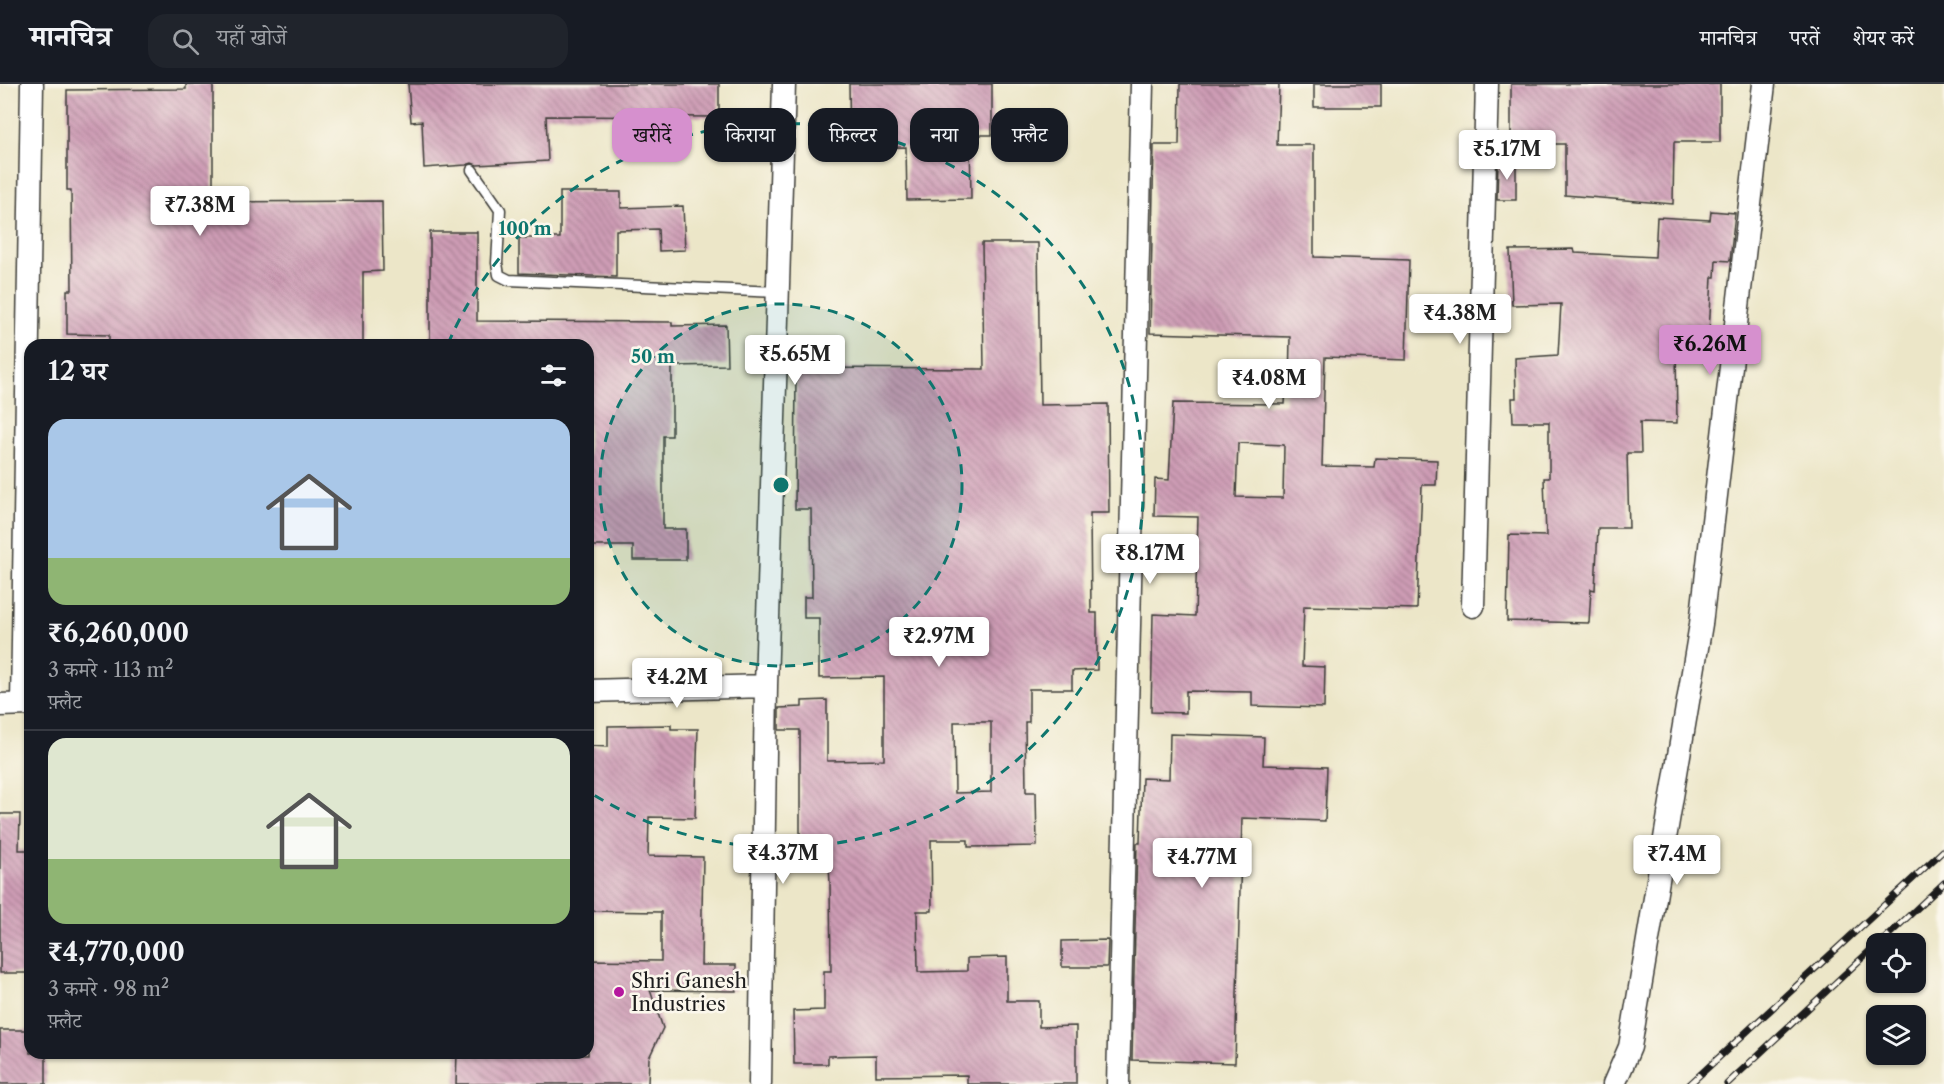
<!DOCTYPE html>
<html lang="hi">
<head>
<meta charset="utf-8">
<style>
	body { margin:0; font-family:"Libre Caslon Text","Noto Serif Devanagari",serif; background:#20242c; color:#f1f3f6; height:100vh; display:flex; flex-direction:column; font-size:22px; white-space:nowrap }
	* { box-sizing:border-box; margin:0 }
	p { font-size:20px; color:#9ea1a6 }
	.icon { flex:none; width:33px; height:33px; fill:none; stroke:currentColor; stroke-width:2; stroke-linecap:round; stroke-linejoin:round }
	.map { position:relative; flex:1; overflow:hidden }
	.panel { position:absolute; left:24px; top:255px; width:570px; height:720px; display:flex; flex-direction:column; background:#171b24; border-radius:18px; box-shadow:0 2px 4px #0004 }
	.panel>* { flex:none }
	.top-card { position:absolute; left:612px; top:24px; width:570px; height:54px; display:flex; gap:12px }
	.controls { position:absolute; left:1866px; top:849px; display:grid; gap:12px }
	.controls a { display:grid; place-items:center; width:60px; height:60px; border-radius:12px; background:#171b24; box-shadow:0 2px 4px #0004; font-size:30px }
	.price { position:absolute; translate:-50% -51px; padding:0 14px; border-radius:6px; background:#fff; color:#222; font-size:20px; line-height:39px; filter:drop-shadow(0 2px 3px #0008) }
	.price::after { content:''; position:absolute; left:50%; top:36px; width:18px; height:14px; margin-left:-9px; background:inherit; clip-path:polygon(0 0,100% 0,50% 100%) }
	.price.current { background:#d690ce; color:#111 }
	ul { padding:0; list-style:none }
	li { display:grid; align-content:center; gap:12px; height:318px; padding:0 24px }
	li+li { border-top:2px solid #363941 }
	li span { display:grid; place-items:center; height:186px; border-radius:18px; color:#555 }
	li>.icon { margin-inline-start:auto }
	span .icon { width:108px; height:108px; fill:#fffc; stroke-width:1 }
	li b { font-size:26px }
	h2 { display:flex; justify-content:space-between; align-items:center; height:72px; padding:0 24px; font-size:26px }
	.pill { padding:0 21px; border-radius:18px; background:#171b24; box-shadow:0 2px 4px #0004; font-size:21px; line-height:54px }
	.pill.current { background:#d690ce; color:#111 }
	header { display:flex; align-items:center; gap:36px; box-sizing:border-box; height:84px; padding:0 30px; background:#171b24; border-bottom:2px solid #363941 }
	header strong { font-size:28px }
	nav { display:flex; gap:33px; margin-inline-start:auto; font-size:21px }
	.search { width:420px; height:54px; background:#20242c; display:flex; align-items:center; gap:15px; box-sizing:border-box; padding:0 21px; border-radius:18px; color:#9ea1a6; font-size:22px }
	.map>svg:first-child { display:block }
	.building { fill:url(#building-back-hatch); fill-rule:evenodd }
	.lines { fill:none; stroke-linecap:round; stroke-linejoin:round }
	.lane-casing { stroke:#3b3a36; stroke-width:13 }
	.street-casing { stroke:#3b3a36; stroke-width:25 }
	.lane { stroke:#fff; stroke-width:10 }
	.street { stroke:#fff; stroke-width:22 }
	.rail-casing { stroke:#1c1c1c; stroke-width:7 }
	.rail { stroke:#fbf7ec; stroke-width:4.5; stroke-dasharray:14; stroke-linecap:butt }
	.ring { fill:none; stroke:#0f766e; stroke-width:3; stroke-dasharray:10 8 }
	.poi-dot { fill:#b5179e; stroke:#fbf7ec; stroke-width:2 }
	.labels { text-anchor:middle; stroke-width:5; stroke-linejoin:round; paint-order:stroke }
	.poi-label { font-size:20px; fill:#1c1c1c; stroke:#fbf7ec; text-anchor:start }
	.centre { fill:#0f766e; stroke:#fbf7ec; stroke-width:3 }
	.ring-label { font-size:18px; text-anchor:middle; font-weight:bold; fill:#0f766e; stroke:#fbf7ec; stroke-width:5; stroke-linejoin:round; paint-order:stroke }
</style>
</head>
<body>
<header>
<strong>मानचित्र</strong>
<div class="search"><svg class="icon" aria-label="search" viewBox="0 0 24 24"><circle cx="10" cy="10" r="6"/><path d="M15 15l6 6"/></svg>यहाँ खोजें</div>
<nav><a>मानचित्र</a><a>परतें</a><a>शेयर करें</a></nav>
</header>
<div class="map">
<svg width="1944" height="1000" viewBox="0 0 1944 1000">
	<defs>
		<pattern id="building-back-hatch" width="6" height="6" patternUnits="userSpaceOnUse" patternTransform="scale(1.5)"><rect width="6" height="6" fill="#ce9cb5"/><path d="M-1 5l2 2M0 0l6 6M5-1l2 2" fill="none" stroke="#a67e92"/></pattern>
	</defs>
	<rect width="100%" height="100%" fill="#fbf7ec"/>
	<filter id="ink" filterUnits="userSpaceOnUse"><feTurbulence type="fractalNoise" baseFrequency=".0167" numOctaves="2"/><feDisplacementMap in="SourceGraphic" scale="12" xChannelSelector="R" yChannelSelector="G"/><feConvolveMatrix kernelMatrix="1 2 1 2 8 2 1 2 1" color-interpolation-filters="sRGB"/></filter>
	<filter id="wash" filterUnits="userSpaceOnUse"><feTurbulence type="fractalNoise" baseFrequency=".008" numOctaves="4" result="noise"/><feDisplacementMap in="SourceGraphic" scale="24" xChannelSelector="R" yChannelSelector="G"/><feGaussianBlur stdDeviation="1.35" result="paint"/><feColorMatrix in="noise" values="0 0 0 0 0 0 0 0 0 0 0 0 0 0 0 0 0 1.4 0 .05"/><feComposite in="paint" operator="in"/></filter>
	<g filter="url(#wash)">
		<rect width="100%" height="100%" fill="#ece6c8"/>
		<g id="blocks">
			<!-- building -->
			<path class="building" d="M 186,0 L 213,0 L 213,118 L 382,117 L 383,187 L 363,188 L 363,261 L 109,261 L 109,251 L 67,250 L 67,206 L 72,206 L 71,106 L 67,106 L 67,6 L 186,5 Z
				M 408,0 L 719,0 L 719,33 L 546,32 L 548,77 L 477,81 L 472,79 L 466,81 L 424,84 L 422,37 L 411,38 Z
				M 849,0 L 992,0 L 992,51 L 970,51 L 971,115 L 907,116 L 906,63 L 850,64 Z
				M 1180,0 L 1279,0 L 1277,61 L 1314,61 L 1314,173 L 1409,176 L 1406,276 L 1325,273 L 1322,382 L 1374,383 L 1375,374 L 1437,376 L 1436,401 L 1422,401 L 1417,525 L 1304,522 L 1302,582 L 1325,583 L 1324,624 L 1252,622 L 1252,608 L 1186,607 L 1186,629 L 1151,628 L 1153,530 L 1195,532 L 1198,433 L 1154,432 L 1155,395 L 1169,396 L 1173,319 L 1285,320 L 1286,303 L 1289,303 L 1290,253 L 1150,249 L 1154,61 L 1179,61 ZM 1238,359 L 1284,361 L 1283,414 L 1236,413 Z
				M 1314,0 L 1381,0 L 1381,23 L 1314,23 Z
				M 1511,0 L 1720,0 L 1720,58 L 1674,58 L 1673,120 L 1565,111 L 1565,60 L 1511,60 Z
				M 1498,78 L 1516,78 L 1516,116 L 1497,116 Z
				M 560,108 L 621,108 L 621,124 L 683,122 L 685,166 L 659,167 L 658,145 L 616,146 L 616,193 L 519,189 L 519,154 L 560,154 Z
				M 1711,127 L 1735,129 L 1730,177 L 1716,176 L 1715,193 L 1712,193 L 1708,268 L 1676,266 L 1677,339 L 1640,338 L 1641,369 L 1627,369 L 1629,444 L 1598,444 L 1595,506 L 1591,505 L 1589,539 L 1507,537 L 1509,451 L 1546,452 L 1544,394 L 1549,394 L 1549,338 L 1513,338 L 1512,314 L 1516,314 L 1515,274 L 1558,271 L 1561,220 L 1512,221 L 1510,166 L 1574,165 L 1575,169 L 1655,173 L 1657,133 L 1710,136 Z
				M 430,148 L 477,148 L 477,237 L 672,238 L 672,242 L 726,241 L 727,281 L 672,282 L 672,352 L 663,352 L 663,445 L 686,445 L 686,476 L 633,476 L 633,462 L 588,462 L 588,261 L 430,261 Z
				M 982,159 L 1038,159 L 1040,321 L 1108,320 L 1109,429 L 1090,429 L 1091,529 L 1097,529 L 1097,586 L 1072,587 L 1072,605 L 1029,605 L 1029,638 L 1025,638 L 1026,708 L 1036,708 L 1037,762 L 968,763 L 968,756 L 931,756 L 932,827 L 917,827 L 918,888 L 967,887 L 967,874 L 1007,873 L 1007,917 L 1039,917 L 1039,943 L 1076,942 L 1076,1000 L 967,1000 L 967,991 L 876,992 L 876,971 L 828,972 L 828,980 L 794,980 L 793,927 L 824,926 L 824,887 L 831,887 L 830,799 L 829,782 L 800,783 L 800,646 L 779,646 L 779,624 L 802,623 L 802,617 L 827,616 L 827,677 L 884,676 L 884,593 L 819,594 L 819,534 L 804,534 L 804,513 L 812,513 L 811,425 L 795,425 L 796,284 L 984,285 ZM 954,638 L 991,638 L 991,708 L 955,709 Z
				M 671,641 L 671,645 L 698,645 L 695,734 L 649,733 L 648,772 L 703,773 L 701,881 L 736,881 L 736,907 L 650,906 L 663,944 L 649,974 L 648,1000 L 456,1000 L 457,969 L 588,971 L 588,876 L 661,877 L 661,828 L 588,827 L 590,662 L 608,663 L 608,642 Z
				M 1170,650 L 1264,653 L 1263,681 L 1327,683 L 1325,737 L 1242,734 L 1235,979 L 1132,976 L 1137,759 L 1140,759 L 1142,694 L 1169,695 Z
				M 0,730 L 20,730 L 19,766 L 30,766 L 30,889 L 0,889 Z
				M 1108,856 L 1107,883 L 1062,883 L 1062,857 Z
				M 0,946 L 30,946 L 30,969 L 46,969 L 46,1000 L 0,1000 Z"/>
		</g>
	</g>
	<g filter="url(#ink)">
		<use href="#blocks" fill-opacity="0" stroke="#3b3a36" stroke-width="1.5"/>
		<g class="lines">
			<!-- lane casing -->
			<g class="lane-casing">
				<path id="lane" d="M 472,86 L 500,126 L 497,179 L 499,191 L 509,196 L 778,208"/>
			</g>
			<!-- street casing -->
			<g class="street-casing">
				<path id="street" d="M 1473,522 L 1487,0
					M 588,607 L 766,602
					M 22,620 L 32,0
					M 0,621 L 30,620
					M 760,1000 L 766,602 L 784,0
					M 1118,1000 L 1142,0
					M 1614,1000 L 1630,963 L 1701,540 L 1764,0"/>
			</g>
			<!-- lane -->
			<use href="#lane" class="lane"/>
			<!-- street -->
			<use href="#street" class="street"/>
			<!-- rail casing -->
			<g class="rail-casing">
				<path id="rail" d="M 1879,860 L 1944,799
					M 1690,1000 L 1944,766
					M 1727,1000 L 1876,861"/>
			</g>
			<!-- rail -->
			<use href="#rail" class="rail"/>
		</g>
	</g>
	<!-- distance rings -->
	<circle cx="781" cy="401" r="181" fill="#0f766e" fill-opacity=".12"/>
	<g class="ring">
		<circle cx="781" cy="401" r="181"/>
		<path d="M448 260A362 362 0 1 1 589 708"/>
	</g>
	<!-- markers -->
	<circle class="poi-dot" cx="619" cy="908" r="6"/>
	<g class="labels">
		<!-- poi labels -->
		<g class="poi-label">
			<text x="631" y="904">Shri Ganesh<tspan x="631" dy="23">Industries</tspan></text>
		</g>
	</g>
	<circle cx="781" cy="401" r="9" class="centre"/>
	<g class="ring-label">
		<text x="525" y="151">100 m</text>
		<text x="653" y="279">50 m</text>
	</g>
</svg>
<div class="controls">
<a><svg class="icon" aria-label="locate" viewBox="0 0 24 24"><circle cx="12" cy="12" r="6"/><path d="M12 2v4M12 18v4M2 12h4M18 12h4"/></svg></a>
<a><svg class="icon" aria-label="layers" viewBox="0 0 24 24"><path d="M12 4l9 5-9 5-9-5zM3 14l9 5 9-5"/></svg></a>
</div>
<b class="price" style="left:1507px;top:97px">₹5.17M</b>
<b class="price" style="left:200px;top:153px">₹7.38M</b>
<b class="price" style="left:1460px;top:261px">₹4.38M</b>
<b class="price current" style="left:1710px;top:292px">₹6.26M</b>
<b class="price" style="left:795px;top:302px">₹5.65M</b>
<b class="price" style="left:1269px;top:326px">₹4.08M</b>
<b class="price" style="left:1150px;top:501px">₹8.17M</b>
<b class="price" style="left:939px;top:584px">₹2.97M</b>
<b class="price" style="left:677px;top:625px">₹4.2M</b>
<b class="price" style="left:783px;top:801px">₹4.37M</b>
<b class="price" style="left:1677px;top:802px">₹7.4M</b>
<b class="price" style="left:1202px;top:805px">₹4.77M</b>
<div class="top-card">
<a class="pill current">खरीदें</a>
<a class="pill">किराया</a>
<a class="pill">फ़िल्टर</a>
<a class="pill">नया</a>
<a class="pill">फ़्लैट</a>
</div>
<section class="panel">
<h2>12 घर<svg class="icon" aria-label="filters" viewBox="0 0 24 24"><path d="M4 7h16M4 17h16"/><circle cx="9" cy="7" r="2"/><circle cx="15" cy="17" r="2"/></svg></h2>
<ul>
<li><span style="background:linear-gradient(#a9c7e8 75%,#8fb573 0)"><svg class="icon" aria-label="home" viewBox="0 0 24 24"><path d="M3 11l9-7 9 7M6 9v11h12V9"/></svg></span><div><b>₹6,260,000</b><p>3 कमरे · 113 m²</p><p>फ़्लैट</p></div></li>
<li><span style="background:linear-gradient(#dfe7d0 65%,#8fb573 0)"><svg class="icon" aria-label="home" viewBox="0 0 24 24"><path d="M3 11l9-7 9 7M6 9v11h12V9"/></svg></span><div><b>₹4,770,000</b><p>3 कमरे · 98 m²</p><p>फ़्लैट</p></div></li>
</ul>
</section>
</div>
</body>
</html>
